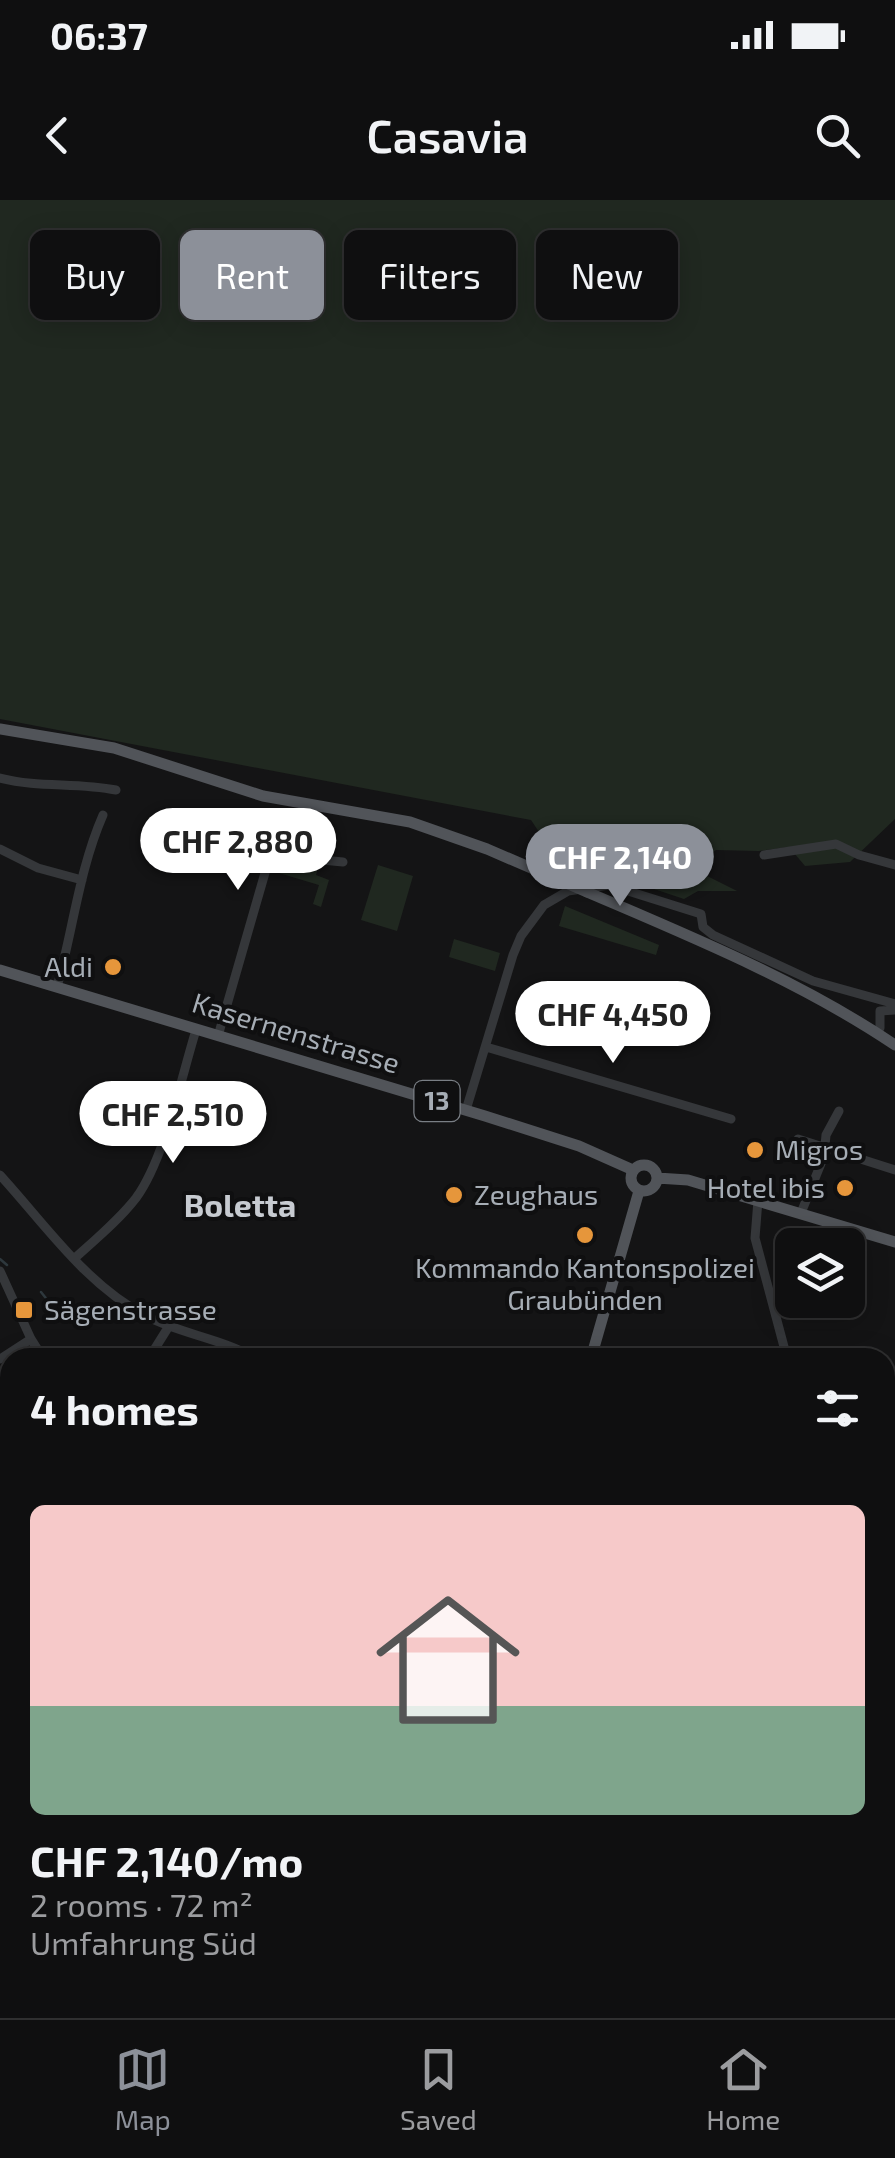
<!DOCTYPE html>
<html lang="en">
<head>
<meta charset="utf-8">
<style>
	body { margin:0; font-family:"Exo 2",sans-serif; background:#1d1d1e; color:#f1f3f6; height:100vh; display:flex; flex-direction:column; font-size:38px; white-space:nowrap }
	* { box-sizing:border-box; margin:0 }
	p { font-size:32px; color:#9b9c9f }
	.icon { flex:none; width:55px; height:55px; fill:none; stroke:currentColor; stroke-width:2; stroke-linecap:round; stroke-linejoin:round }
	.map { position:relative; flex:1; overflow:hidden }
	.drawer { position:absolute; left:0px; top:1148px; width:895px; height:672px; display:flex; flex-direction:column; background:#0f0f10; border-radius:30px 30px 0 0; box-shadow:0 5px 25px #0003,0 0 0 2px #2f2f30 }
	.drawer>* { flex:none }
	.hud { position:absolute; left:30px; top:30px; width:835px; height:90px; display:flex; gap:20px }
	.fabs { position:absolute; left:775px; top:1028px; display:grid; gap:20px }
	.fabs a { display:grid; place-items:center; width:90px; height:90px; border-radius:15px; background:#0f0f10; box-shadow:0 5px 25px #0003,0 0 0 2px #2f2f30; font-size:50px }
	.price { position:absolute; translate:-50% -85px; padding:0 22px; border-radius:35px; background:#fff; color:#222; font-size:32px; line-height:65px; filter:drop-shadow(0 2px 5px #0008) }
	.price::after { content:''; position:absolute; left:50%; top:60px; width:30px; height:22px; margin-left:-15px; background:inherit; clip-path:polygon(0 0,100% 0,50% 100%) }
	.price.on { background:#8c9099; color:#fff }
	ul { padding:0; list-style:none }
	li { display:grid; align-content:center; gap:20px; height:530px; padding:0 30px }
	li+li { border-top:2px solid #2f2f30 }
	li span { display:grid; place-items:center; height:310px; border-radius:15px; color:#555 }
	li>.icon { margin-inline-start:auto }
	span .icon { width:180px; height:180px; fill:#fffc; stroke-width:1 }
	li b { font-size:42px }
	h2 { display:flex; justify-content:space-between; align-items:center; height:120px; padding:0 30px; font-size:42px }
	.tag { padding:0 35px; border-radius:15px; background:#0f0f10; box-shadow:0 5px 25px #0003,0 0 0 2px #2f2f30; font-size:35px; line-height:90px }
	.tag.on { background:#8c9099; color:#fff }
	.status { display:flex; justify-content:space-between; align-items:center; height:70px; padding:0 50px; background:#0f0f10; direction:ltr }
	.status svg { height:28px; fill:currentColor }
	header { display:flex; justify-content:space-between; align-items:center; height:130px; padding:0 30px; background:#0f0f10; font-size:45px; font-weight:600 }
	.menu { display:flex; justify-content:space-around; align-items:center; height:140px; border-top:2px solid #2f2f30; background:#0f0f10; font-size:28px; color:#9b9c9f }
	.menu a { display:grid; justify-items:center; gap:5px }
	.menu .on { color:#8c9099 }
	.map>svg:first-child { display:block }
	.green { fill:#202820 }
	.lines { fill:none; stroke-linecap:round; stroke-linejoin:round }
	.stream { stroke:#2e383d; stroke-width:2.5 }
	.minor { stroke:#35373a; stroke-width:9 }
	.major { stroke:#515459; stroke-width:11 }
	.rail { stroke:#4c4f53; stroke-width:2.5; stroke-dasharray:12 10; stroke-linecap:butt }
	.major-bridge { stroke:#515459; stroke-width:11 }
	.poi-dot { fill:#e6963b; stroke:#0f0f10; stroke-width:4 }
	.labels { text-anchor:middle; stroke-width:8; stroke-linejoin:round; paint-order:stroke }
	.shield { fill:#0f0f10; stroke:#797e84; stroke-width:2.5 }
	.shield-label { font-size:25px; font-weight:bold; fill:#a6adb5 }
	.poi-label { font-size:28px; fill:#a6adb5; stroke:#0f0f10; text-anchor:start }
	.street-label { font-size:28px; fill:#a6adb5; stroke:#0f0f10 }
	.quarter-label { font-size:32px; font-weight:bold; fill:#c7cbd1; stroke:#0f0f10 }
</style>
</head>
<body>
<div class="status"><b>06:37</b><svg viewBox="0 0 49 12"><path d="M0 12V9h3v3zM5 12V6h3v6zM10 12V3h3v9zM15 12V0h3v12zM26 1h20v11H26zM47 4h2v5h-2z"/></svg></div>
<header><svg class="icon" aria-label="back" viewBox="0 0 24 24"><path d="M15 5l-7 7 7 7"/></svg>Casavia<svg class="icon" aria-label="search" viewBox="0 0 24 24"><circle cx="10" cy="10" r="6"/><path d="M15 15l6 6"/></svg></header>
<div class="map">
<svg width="895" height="1818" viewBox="0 0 895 1818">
	<rect width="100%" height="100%" fill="#141415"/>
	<!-- green -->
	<path class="green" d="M 0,0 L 895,0 L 895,619 L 850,662 L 805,666 L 789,647 L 759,651 L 716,650 L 700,662 L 701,673 L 737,691 L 698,691 L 684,699 L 555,656 L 531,620 L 0,519 Z
		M 283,660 L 302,661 L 318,668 L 316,675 L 329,680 L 321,707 L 313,704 L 319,685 L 279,673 Z
		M 378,665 L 413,676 L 397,731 L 361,720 Z
		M 565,706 L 659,745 L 656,755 L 559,726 Z
		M 454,739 L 500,753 L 495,771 L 449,757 Z
		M 885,1777 L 895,1781 L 895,1818 L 700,1818 L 714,1810 L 885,1810 Z"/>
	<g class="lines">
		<!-- stream -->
		<path class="stream" d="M 0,1059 L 7,1065
			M 41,1092 L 49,1102
			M 885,1785 L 895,1793
			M 580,1818 L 586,1810
			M 719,1818 L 733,1810"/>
		<!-- minor -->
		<path class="minor" d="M 0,578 C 39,588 76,582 116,590
			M 0,649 L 38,668 L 82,680
			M 764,655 L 836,644 L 859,655 L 895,665
			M 57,787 C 73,730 79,670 103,615
			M 880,828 L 880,811 L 895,810
			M 218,836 L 269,659 L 279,656 L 343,662
			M 486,847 L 731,919
			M 466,910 L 513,755 L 521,736 L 544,705 L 568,691 L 609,685 L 701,714 L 703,727 L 713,735 L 813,781 L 895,804
			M 798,939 L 895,970
			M 0,975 C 44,1023 86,1085 146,1116 C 181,1134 220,1138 255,1158
			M 758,1000 L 755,1038 L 787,1158
			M 801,1013 L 824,956 L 826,935 L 839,911
			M 75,1058 C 96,1039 119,1020 136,998 C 165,958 181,878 196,830
			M 0,1071 L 31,1139 L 43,1158
			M 149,1158 L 169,1126
			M 0,1159 L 31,1139
			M 885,1168 L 895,1173
			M 885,1278 L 895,1275
			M 885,1337 L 895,1351
			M 0,1390 L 10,1388
			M 0,1405 L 10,1420
			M 885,1499 L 895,1499
			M 0,1674 L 10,1673
			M 0,1744 L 10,1742
			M 130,1810 L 132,1818
			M 532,1810 L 538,1818"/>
		<!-- major -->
		<path class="major" d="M 0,529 L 114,548 L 263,596 L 410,622 L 487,649 L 559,680
			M 587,692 C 692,737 800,781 895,845
			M 0,770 L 485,916 L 579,946 L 633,970
			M631 978a13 13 0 1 1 26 0a13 13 0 1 1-26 0Z
			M 657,978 L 688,980 L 895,1042
			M 591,1158 L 639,991
			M 168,1818 L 179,1818
			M 214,1818 L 245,1810"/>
		<!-- rail -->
		<path class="rail" d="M 0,1290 L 10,1293
			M 8,1320 L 10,1320
			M 885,1372 L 895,1370
			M 319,1810 L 323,1818"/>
		<!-- major-bridge -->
		<path class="major-bridge" d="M 559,680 L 587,692"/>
	</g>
	<!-- markers -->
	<g class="poi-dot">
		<circle cx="113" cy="767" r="10"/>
		<circle cx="755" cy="950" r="10"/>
		<circle cx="845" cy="988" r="10"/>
		<circle cx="454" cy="995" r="10"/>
		<circle cx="585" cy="1035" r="10"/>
		<rect x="14" y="1100" width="20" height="20" rx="5"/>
	</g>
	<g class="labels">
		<!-- shield labels -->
		<rect class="shield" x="414.5" y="881" width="45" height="40" rx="8"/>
		<g class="shield-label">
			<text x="437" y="910">13</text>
		</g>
		<!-- poi labels -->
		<g class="poi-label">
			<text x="93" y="777" text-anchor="end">Aldi</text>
			<text x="775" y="960">Migros</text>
			<text x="825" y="998" text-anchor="end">Hotel ibis</text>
			<text x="474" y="1005">Zeughaus</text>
			<text x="585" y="1078" text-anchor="middle">Kommando Kantonspolizei<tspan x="585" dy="32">Graubünden</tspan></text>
			<text x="44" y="1120">Sägenstrasse</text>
		</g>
		<!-- street labels -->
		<g class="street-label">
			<text transform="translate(296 833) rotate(17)" y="10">Kasernenstrasse</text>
		</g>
		<!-- quarter labels -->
		<g class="quarter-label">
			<text x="240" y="1017">Boletta</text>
		</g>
	</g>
</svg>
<div class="fabs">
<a><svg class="icon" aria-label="layers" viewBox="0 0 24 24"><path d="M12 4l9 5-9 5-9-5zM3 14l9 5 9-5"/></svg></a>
</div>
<b class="price" style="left:238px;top:693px">CHF 2,880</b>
<b class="price on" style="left:620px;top:709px">CHF 2,140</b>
<b class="price" style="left:613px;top:866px">CHF 4,450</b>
<b class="price" style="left:173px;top:966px">CHF 2,510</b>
<div class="hud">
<a class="tag">Buy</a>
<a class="tag on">Rent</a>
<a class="tag">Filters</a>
<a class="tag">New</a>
</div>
<section class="drawer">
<h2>4 homes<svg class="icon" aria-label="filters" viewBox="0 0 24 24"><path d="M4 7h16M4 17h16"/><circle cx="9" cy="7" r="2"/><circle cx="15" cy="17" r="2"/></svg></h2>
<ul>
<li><span style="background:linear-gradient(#f6c9c9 65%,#7fa58c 0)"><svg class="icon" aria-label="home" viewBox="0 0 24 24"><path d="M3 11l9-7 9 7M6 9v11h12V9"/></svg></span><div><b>CHF 2,140/mo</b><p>2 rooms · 72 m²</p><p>Umfahrung Süd</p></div></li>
</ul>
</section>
</div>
<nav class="menu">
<a class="on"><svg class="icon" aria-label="map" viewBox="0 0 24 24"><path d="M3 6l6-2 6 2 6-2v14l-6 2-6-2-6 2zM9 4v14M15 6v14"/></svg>Map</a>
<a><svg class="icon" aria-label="saved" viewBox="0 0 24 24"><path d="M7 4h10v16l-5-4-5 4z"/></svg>Saved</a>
<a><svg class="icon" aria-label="home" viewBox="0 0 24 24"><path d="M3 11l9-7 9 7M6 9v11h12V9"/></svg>Home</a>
</nav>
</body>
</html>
